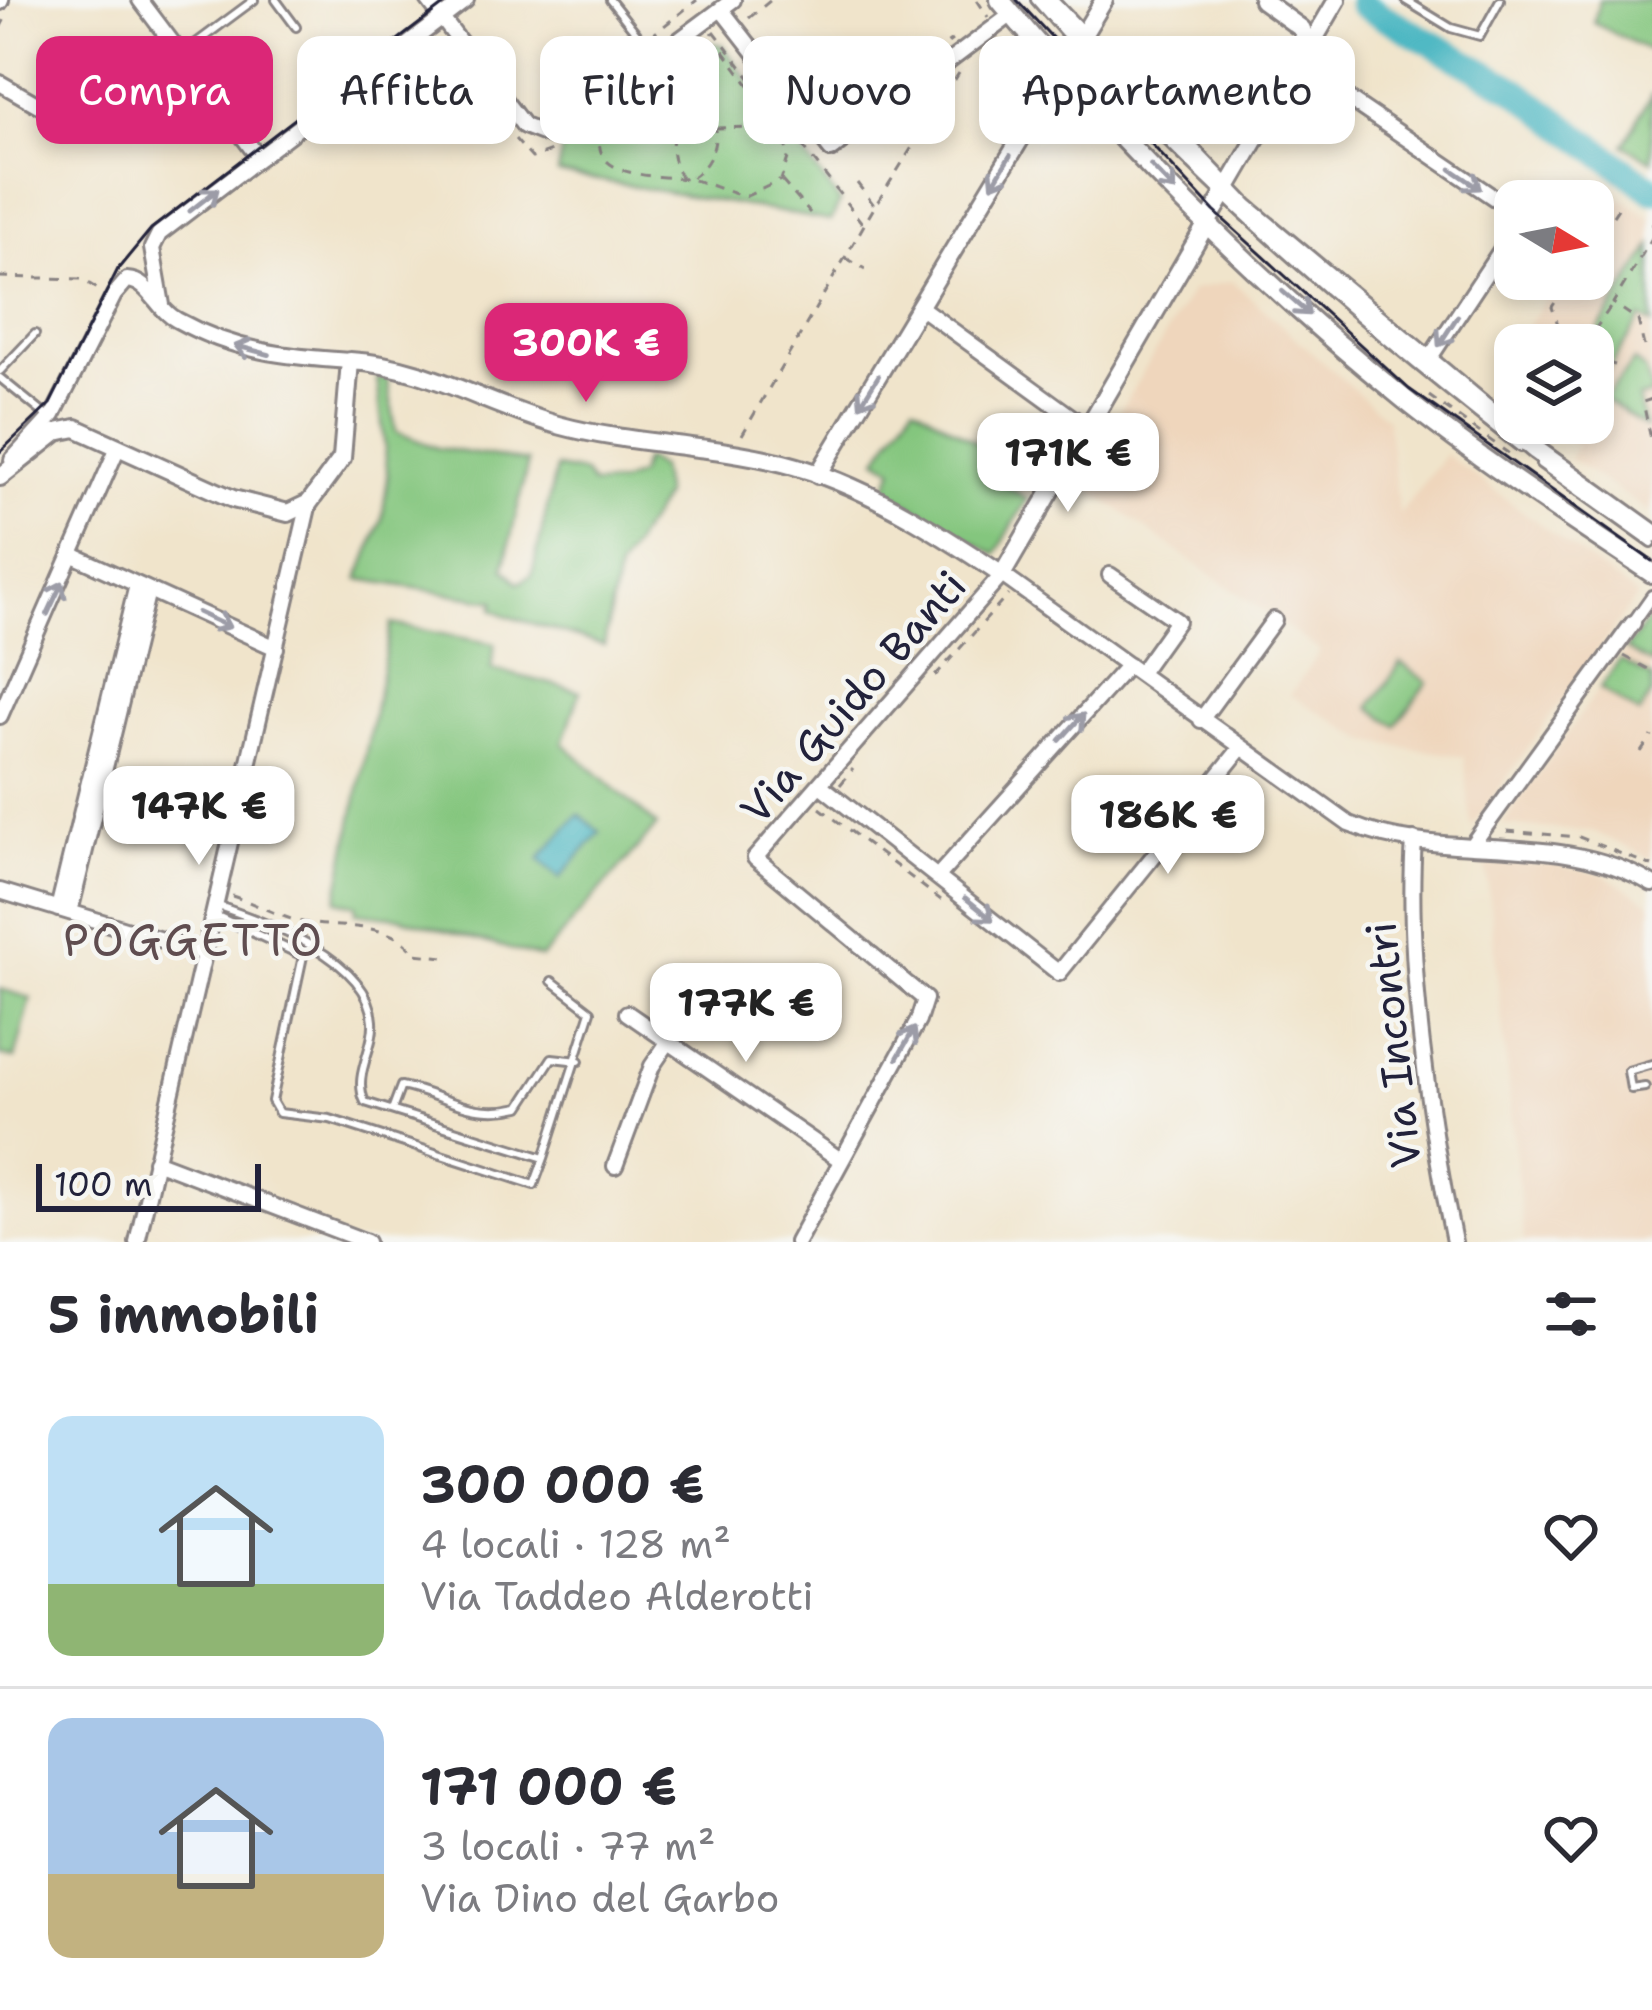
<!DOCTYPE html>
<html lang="it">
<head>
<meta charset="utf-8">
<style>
	body { margin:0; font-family:"Shantell Sans",sans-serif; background:#f7f7f7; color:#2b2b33; height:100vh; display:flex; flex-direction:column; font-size:45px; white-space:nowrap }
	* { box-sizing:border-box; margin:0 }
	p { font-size:39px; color:#7c7c81 }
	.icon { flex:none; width:66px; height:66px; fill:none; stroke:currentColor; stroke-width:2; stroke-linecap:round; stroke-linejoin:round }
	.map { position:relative; height:1242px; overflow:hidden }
	.sheet { display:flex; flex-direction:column; background:#fff; flex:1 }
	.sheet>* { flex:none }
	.banner { position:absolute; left:36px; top:36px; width:1581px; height:108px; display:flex; gap:24px }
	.needle { width:78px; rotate:100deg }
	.tools { position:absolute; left:1494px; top:180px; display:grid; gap:24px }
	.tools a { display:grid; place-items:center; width:120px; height:120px; border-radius:24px; background:#fff; box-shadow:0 6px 18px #0003; font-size:60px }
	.scale { position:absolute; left:36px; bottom:30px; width:225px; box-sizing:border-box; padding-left:12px; border:6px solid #22223b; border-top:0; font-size:33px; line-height:42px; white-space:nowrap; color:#22223b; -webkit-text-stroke:9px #f6f6f2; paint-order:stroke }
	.price { position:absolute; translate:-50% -102px; padding:0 27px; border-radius:24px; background:#fff; color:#222; font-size:39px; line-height:78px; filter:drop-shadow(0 3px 6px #0008) }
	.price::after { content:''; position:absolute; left:50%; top:72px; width:36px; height:27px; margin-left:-18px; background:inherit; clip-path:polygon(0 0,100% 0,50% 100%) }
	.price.current { background:#db2777; color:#fff }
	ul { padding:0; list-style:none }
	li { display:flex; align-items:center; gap:36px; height:300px; padding:0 48px }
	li+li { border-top:3px solid #e1e1e2 }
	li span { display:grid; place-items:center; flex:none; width:336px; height:240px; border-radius:24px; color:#555 }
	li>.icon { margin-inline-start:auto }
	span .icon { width:144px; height:144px; fill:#fffc; stroke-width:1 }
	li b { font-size:51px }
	h2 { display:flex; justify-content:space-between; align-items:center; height:144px; padding:0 48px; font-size:51px }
	.pill { padding:0 42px; border-radius:24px; background:#fff; box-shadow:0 6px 18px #0003; font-size:42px; line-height:108px }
	.pill.current { background:#db2777; color:#fff }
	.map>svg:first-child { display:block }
	.built { fill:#efd6bc }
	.green { fill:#84c67e; stroke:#53745c; stroke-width:3 }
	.water { fill:#47b5c1; stroke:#346c7e; stroke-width:3 }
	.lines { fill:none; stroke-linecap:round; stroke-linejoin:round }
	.river { stroke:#47b5c1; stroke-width:27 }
	.service-casing { stroke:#898383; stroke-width:12 }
	.pedestrian-casing { stroke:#898383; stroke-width:16 }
	.minor-casing { stroke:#898383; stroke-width:20 }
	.tertiary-casing { stroke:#898383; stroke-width:22 }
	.secondary-casing { stroke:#898383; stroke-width:24 }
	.path { stroke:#898383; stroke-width:3; stroke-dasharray:9 9; stroke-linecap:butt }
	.service { stroke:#fff; stroke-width:6 }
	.pedestrian { stroke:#fff; stroke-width:10 }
	.minor { stroke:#fff; stroke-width:14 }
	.tertiary { stroke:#fff; stroke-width:16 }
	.secondary { stroke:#fff; stroke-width:18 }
	.tram { stroke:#22223b; stroke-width:3 }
	.oneway { stroke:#9c9ca7 }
	.labels { text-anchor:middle; stroke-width:9; stroke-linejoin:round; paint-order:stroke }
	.street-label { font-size:42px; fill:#22223b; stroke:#f6f6f2 }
	.neighbourhood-label { font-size:45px; letter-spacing:3px; fill:#5f4d50; stroke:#f6f6f2 }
</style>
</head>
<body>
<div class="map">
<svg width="1652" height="1242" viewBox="0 0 1652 1242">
	<rect width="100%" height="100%" fill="#f6f6f2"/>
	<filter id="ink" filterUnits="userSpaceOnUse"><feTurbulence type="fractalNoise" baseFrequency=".00833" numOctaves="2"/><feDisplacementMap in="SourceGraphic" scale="24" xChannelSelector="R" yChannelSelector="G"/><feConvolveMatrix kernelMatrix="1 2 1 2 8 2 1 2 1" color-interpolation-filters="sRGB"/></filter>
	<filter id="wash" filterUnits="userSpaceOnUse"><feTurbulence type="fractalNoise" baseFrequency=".004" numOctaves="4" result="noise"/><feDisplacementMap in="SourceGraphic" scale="48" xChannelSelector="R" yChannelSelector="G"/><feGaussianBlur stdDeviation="2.7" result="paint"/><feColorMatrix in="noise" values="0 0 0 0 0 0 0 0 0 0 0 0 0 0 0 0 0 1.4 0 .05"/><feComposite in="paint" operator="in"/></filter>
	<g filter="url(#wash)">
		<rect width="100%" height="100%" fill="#f0e4cb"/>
		<!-- built -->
		<path class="built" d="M 1616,194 L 1652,219 L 1652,514 L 1569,458 L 1577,445 L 1545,423 L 1593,423 L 1593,345 L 1515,344 L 1559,279 L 1593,279 L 1593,228 Z
			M 1232,281 L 1387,419 L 1399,515 L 1445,454 L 1637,596 L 1471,828 L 1464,757 L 1369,741 L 1290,695 L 1320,651 L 1078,481 L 1192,290 Z
			M 1652,614 L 1652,859 L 1595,832 L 1502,825 Z
			M 1505,864 L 1554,865 L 1604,875 L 1652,903 L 1652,1242 L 1524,1242 L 1486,867 Z"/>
		<!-- green -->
		<path class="green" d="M 1599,0 L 1652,0 L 1652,52 L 1594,23 Z
			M 699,42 L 722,45 L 840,202 L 831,221 L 557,173 L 562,148 Z
			M 1652,93 L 1652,161 L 1624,145 Z
			M 1652,246 L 1652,324 L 1641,318 L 1593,393 L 1593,345 L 1589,345 Z
			M 1634,361 L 1646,371 L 1652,395 L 1638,398 L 1645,427 L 1604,399 Z
			M 387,377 L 396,432 L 437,448 L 528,462 L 504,568 L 519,583 L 532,575 L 556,468 L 584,473 L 592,485 L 618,484 L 638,475 L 644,459 L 659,468 L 664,496 L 618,570 L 604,645 L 507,616 L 493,609 L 495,601 L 359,579 L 382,519 L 388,477 L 377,379 Z
			M 914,404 L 1009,463 L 999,481 L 1027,499 L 996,555 L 885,490 L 894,468 L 878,458 Z
			M 1652,614 L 1652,664 L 1626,649 Z
			M 391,624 L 495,644 L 491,669 L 580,691 L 563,743 L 657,826 L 541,958 L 399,917 L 356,912 L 357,905 L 337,900 Z
			M 1620,660 L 1652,678 L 1652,693 L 1639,714 L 1600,688 Z
			M 1401,663 L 1428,682 L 1396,726 L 1370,707 Z
			M 0,989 L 31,998 L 15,1059 L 0,1055 Z"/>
		<!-- water -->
		<path class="water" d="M 579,814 L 600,832 L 560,878 L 539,859 Z"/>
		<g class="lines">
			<!-- river -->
			<path class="river" d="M 1361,4 L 1514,89 L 1652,190"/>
		</g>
	</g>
	<g filter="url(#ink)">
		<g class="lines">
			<!-- service casing -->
			<g class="service-casing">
				<path id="service" d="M 276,0 L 296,27
					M 610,0 L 656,58
					M 1035,0 C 1185,173 1341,308 1520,448
					M 1405,0 L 1451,28 L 1480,36 L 1500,0
					M 184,52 L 254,0
					M 0,371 L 35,334
					M 0,378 L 48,417
					M 1540,464 L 1652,544
					M 216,905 C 265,922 369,958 373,1021 C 375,1049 352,1075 365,1102 L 544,1158 L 534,1185 L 330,1119 L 279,1113 L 272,1101 L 303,956 L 217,916
					M 1645,1087 L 1631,1089 L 1628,1071 L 1652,1064
					M 392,1110 L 401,1086 C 445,1095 470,1119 520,1107 L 552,1058 L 579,1061
					M 544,1158 L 591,1011 L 552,981"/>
			</g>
			<!-- pedestrian casing -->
			<g class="pedestrian-casing">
				<path id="pedestrian" d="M 1633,623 L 1652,596"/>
			</g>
			<!-- minor casing -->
			<g class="minor-casing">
				<path id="minor" d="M 140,0 L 259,158
					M 428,0 L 524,126 L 550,136 L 733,0
					M 0,2 L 1,0
					M 721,9 L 831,150 L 1012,14
					M 1300,66 L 1515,212
					M 0,83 L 75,126
					M 162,305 L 152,248 L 159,234 L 466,0
					M 920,307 L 1088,429
					M 1427,362 L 1515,229
					M 12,460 L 53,415 L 114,295 L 127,280 C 150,281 157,310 177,320 C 233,351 287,357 350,361
					M 75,556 L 276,648
					M 1110,575 L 1177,621 L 1140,673
					M 0,716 L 118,447
					M 1201,720 L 1274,620
					M 820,785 L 1059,973 L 1240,749
					M 1414,840 C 1406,961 1429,1123 1454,1242
					M 1474,842 L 1633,623
					M 938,876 L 1128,665
					M 0,891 L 204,953
					M 58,909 L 137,585
					M 70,912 L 148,590
					M 627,1013 L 839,1159
					M 155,1161 L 367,1242
					M 615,1166 L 652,1066 L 669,1041
					M 137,1242 L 309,503
					M 797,1242 L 918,1021 L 925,999 L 755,858 L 1002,575 L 1349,824 C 1447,864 1558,827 1652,884"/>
			</g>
			<!-- tertiary casing -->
			<g class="tertiary-casing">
				<path id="tertiary" d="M 1262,0 L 1302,29 L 1308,51
					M 818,475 L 1104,0
					M 0,477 L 57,432 L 76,428 L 233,499 L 288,513 L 309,503 L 342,458 L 350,361 C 426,365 485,405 558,425 C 631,445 709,444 783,463 C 862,483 935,530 1002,575 L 1337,0"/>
			</g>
			<!-- secondary casing -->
			<g class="secondary-casing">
				<path id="secondary" d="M 1000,0 C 1121,145 1258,281 1404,399 C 1483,462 1568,517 1652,573
					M 1046,0 L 1245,208 L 1536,450 L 1652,533"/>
			</g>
			<!-- path -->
			<path class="path" d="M 977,0 L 988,17
				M 749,18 L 771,0
				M 0,28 L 6,17
				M 714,31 L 862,223
				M 650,37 L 697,0
				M 644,89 L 678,117
				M 700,105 L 713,32
				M 539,115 L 630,44
				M 716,128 L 759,127 L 782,137 L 789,155 L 781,180 L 747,196 C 729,194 712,184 693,180 C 661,174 577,183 605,120 L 699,46 L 722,49 L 780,126
				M 831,128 L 952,40
				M 515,139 L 532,158 L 554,150
				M 682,178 C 669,159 669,133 682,114 L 698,108 L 712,117 C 721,140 711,167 689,179
				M 782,181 L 810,213
				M 857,183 L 874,205
				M 1651,224 L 1652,224
				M 1593,246 L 1621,204
				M 846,258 L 865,269
				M 0,277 L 81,279 L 101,291
				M 1573,329 L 1570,337 L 1580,345
				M 1565,345 L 1552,307 L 1571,279
				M 1584,345 L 1612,305
				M 1644,346 L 1638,320 L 1613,303 L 1652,238
				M 1593,359 L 1615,365
				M 1429,396 L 1508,453
				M 1652,399 L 1643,402 L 1652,444
				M 742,435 L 875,206 L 959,73
				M 1624,656 L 1652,671
				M 935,676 L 1008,595
				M 1641,752 L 1652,736
				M 840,785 L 853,769
				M 820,808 L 941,900
				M 1507,831 L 1579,837 L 1652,866
				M 232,896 C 254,903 283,918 302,922 C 338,930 391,919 415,954 L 444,957"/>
			<!-- service -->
			<use href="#service" class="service"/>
			<!-- pedestrian -->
			<use href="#pedestrian" class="pedestrian"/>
			<!-- minor -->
			<use href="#minor" class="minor"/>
			<!-- tertiary -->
			<use href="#tertiary" class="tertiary"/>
			<!-- secondary -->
			<use href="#secondary" class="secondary"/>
			<!-- tram -->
			<path class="tram" d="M 1017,0 L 1214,211 L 1409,389 L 1652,561
				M 0,452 L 50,404 L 118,269 L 151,229 L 450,0"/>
		</g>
		<!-- one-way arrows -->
		<defs><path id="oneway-shaft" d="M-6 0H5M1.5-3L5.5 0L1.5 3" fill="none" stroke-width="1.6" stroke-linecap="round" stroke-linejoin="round" transform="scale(3)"/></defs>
		<g class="oneway">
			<use href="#oneway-shaft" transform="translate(1001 171) rotate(121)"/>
			<use href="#oneway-shaft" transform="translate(1163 178) rotate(46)"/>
			<use href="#oneway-shaft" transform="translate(1466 179) rotate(34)"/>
			<use href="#oneway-shaft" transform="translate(204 200) rotate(-38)"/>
			<use href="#oneway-shaft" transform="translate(1296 303) rotate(41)"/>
			<use href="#oneway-shaft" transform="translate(1448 331) rotate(123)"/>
			<use href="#oneway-shaft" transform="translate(252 350) rotate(-165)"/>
			<use href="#oneway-shaft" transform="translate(869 391) rotate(122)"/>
			<use href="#oneway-shaft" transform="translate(55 598) rotate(-65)"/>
			<use href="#oneway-shaft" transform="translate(214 620) rotate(25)"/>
			<use href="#oneway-shaft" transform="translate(1072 727) rotate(-48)"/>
			<use href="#oneway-shaft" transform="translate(979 909) rotate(39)"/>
			<use href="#oneway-shaft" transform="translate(906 1043) rotate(-60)"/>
		</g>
	</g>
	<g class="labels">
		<!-- street labels -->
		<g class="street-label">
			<text transform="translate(853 697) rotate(-49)" y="15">Via Guido Banti</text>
			<text transform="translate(1393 1045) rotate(-96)" y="15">Via Incontri</text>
		</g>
		<!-- neighbourhood labels -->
		<g class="neighbourhood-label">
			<text x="194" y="956">POGGETTO</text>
		</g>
	</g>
</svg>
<div class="tools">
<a><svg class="needle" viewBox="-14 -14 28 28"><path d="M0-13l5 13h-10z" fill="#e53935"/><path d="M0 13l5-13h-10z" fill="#7c7c81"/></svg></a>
<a><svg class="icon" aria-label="layers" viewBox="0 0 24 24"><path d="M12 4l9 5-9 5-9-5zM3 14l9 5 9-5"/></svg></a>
</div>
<div class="scale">100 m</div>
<b class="price current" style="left:586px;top:405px">300K €</b>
<b class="price" style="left:1068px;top:515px">171K €</b>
<b class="price" style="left:199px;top:868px">147K €</b>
<b class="price" style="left:1168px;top:877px">186K €</b>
<b class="price" style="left:746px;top:1065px">177K €</b>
<div class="banner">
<a class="pill current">Compra</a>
<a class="pill">Affitta</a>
<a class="pill">Filtri</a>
<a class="pill">Nuovo</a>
<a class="pill">Appartamento</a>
</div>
</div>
<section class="sheet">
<h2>5 immobili<svg class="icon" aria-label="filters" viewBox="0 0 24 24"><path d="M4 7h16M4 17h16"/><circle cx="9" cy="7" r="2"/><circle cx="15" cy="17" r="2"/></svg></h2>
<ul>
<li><span style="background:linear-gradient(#bfe0f5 70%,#8fb573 0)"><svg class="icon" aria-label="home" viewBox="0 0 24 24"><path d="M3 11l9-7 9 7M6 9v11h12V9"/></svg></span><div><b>300 000 €</b><p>4 locali · 128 m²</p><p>Via Taddeo Alderotti</p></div><svg class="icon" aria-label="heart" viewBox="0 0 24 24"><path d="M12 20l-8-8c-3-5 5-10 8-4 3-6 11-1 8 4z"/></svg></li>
<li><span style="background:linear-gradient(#a9c7e8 65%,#c2b280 0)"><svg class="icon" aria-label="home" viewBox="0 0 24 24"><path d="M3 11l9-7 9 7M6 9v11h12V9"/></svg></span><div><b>171 000 €</b><p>3 locali · 77 m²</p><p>Via Dino del Garbo</p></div><svg class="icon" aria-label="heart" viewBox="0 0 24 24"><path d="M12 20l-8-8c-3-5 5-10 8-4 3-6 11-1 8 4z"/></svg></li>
</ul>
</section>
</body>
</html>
